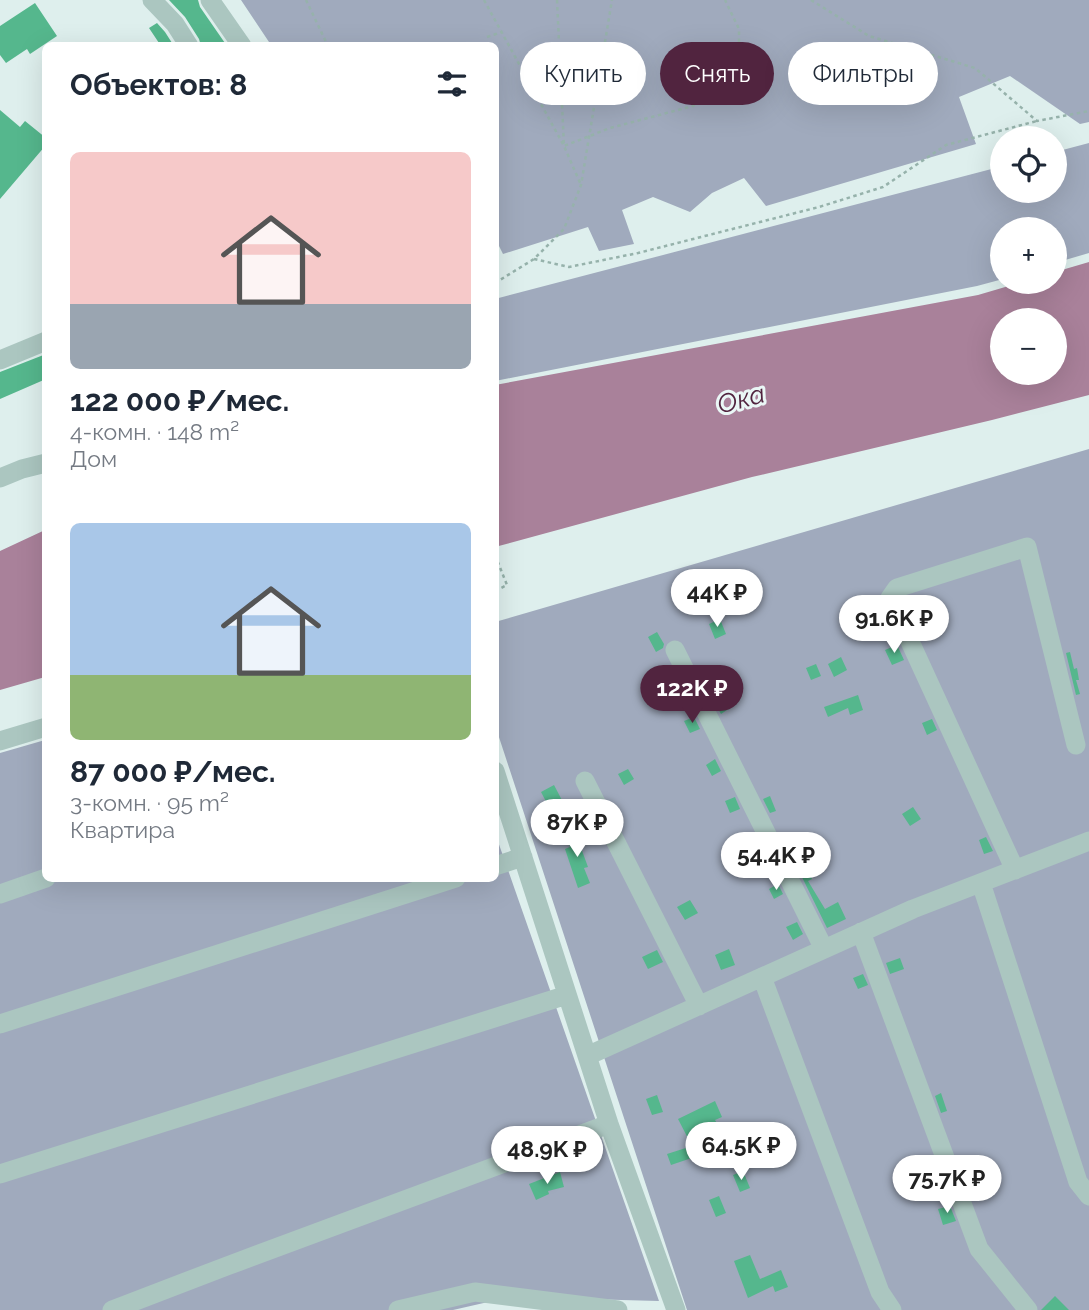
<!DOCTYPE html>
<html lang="ru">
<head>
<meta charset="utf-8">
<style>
	body { margin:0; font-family:Raleway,sans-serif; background:#f2f2f3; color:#1f2937; height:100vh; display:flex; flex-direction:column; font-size:26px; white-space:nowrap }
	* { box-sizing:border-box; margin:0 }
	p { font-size:23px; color:#747a83 }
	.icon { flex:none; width:38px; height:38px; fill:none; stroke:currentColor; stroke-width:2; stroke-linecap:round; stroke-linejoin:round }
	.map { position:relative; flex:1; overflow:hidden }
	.drawer { position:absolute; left:42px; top:42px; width:457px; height:840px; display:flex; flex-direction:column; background:#fff; border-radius:10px; box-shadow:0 7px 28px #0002 }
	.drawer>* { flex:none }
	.guide { position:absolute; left:520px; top:42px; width:464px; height:63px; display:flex; gap:14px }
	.fabs { position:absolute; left:990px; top:126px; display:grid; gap:14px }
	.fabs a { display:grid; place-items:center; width:77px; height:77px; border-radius:50%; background:#fff; box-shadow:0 7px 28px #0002; font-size:35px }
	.price { position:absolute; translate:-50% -60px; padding:0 16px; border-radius:24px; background:#fff; color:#222; font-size:23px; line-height:46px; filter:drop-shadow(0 2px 4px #0008) }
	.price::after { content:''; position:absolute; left:50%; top:42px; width:21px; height:16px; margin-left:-10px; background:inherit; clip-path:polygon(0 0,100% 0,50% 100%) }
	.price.current { background:#51243f; color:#fff }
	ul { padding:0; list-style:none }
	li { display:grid; align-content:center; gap:14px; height:371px; padding:0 28px }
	li span { display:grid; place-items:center; height:217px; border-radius:10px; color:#555 }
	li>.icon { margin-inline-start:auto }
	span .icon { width:126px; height:126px; fill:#fffc; stroke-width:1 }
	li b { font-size:30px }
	h2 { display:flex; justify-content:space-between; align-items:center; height:84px; padding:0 28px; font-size:30px }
	.pill { padding:0 24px; border-radius:32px; background:#fff; box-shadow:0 7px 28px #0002; font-size:24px; line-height:63px }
	.pill.current { background:#51243f; color:#fff }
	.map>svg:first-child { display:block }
	.green { fill:#a0aabd }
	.water { fill:#a9819a; fill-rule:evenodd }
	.building { fill:#55b78d }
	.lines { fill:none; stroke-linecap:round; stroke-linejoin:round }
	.path { stroke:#96b2ab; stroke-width:2.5; stroke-dasharray:3.5 3.5; stroke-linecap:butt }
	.minor { stroke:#abc6c0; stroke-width:19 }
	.labels { text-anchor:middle; stroke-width:6; stroke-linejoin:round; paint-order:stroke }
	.water-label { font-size:26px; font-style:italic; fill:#51243f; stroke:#eaf7f6 }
</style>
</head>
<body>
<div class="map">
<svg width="1089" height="1310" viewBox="0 0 1089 1310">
	<rect width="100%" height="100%" fill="#deefed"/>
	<!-- green -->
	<path class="green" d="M 241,0 L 1089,0 L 1089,122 L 1080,124 L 1010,76 L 959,97 L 976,144 L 766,206 L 744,178 L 712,193 L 690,212 L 653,197 L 622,210 L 634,244 L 599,251 L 588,227 L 503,254 L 495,238 L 495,46 L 271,45 Z
		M 1089,143 L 1089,253 L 1055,263 L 1055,229 L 1003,229 L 1003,279 L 977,286 L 495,381 L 495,299 L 1003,166 L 1003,191 L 1055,191 L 1055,152 Z
		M 1089,449 L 1089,1310 L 687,1310 L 495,725 L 495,622 Z
		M 45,740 L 46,878 L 495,878 L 495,833 L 659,1301 L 510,1297 L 453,1310 L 0,1310 L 0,753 Z"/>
	<!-- water -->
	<path class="water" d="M 1089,262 L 1089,395 L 992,420 L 752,477 L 495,547 L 495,385 L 978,295 L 1022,282 L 1055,282 L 1055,272 ZM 1003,320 L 1055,320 L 1055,373 L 1003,373 Z
		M 45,530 L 45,677 L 0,690 L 0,551 Z"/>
	<!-- building -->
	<path class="building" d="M 169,0 L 198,0 L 200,7 L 227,46 L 201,46 L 199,39 L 185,17 Z
		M 35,3 L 57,36 L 30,54 L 27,49 L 6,63 L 0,55 L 0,26 Z
		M 157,23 L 165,32 L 174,46 L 161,46 L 149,28 Z
		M 0,110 L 20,127 L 25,121 L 46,138 L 46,145 L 0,199 Z
		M 46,354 L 46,379 L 0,399 L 0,372 Z
		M 720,619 L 726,634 L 715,639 L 709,624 Z
		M 657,632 L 664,644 L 663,648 L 656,652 L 648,637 Z
		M 897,645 L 904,660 L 892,665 L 885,650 Z
		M 1070,652 L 1074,669 L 1077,668 L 1079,680 L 1076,680 L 1080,694 L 1076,695 L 1066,653 Z
		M 841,657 L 847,670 L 834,677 L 828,664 Z
		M 816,664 L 821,676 L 811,680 L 806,668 Z
		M 858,695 L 863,710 L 850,715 L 848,708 L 828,717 L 824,707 Z
		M 724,698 L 730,708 L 721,714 L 715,703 Z
		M 694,717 L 700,729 L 690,733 L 684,721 Z
		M 932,719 L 937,730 L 927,735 L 922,723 Z
		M 715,759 L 721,771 L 712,776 L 706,765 Z
		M 628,769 L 634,779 L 624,785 L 618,774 Z
		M 554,785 L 565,806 L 552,813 L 541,792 Z
		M 770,796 L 776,811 L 770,813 L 763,799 Z
		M 735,797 L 740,809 L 730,813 L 725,801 Z
		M 913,807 L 921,819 L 910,826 L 902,814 Z
		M 574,829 L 588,867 L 584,868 L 590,883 L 578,888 L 565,849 L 570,847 L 564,833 Z
		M 799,833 L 803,844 L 788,850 L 783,840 Z
		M 986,837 L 993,851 L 984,854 L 979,840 Z
		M 758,846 L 765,857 L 765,861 L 750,869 L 742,854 Z
		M 807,868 L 812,879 L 808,881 L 825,909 L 838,902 L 846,919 L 827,928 L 799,871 Z
		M 778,884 L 783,894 L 774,899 L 769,889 Z
		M 690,900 L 698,913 L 685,920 L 677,907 Z
		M 797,922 L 803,934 L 793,940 L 786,927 Z
		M 729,949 L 735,965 L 721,970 L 715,955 Z
		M 657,950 L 663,962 L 648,969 L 642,957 Z
		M 900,958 L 904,969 L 890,974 L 886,963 Z
		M 863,974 L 868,985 L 858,989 L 853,978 Z
		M 941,1093 L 947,1111 L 941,1113 L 935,1096 Z
		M 657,1095 L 663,1112 L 652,1115 L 646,1099 Z
		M 715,1101 L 722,1117 L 715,1120 L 730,1145 L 671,1165 L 667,1154 L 692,1146 L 678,1119 Z
		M 743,1171 L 750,1188 L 740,1192 L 733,1175 Z
		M 560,1172 L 564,1187 L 548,1191 L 549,1194 L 536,1200 L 529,1184 Z
		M 719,1196 L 726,1213 L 716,1217 L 709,1200 Z
		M 950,1206 L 956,1221 L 943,1225 L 938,1209 Z
		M 750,1255 L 760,1279 L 781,1270 L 788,1287 L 775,1292 L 773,1286 L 748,1298 L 734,1261 Z
		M 1055,1296 L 1069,1310 L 1041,1310 Z"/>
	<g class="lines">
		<!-- path -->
		<path class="path" d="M 306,0 L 328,46
			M 484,0 L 564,146 L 581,185
			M 557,0 L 564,146 L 610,128 L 693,106 L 723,83 L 733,66 L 739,48 L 739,29 L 725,0
			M 811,0 L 869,36 L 975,68 L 1037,121 L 1089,111
			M 487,37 L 502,32
			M 534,259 L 569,267 L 638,253 L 819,207 L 883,187 L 946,145 L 1037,121
			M 495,283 L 534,259 L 564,229 L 581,185 L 612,0
			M 495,555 L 507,585 L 495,591"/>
		<!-- minor -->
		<path class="minor" d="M 152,0 L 175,24 L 189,46
			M 210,0 L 242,46
			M 0,360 L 46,341
			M 0,478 L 22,469 L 46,463
			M 675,650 L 824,949
			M 0,741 L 46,727
			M 495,771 L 609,1124 L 676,1310
			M 585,781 L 699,1006
			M 495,866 L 523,857
			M 1015,870 L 890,598 L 897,588 L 1027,547 L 1076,745
			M 981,883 L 1066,1145 L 1078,1182 L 1089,1196
			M 0,894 L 46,878
			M 861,932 L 979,1249 L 1028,1310
			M 762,977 L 880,1292 L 892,1310
			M 0,1024 L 456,878
			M 587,1056 L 913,909 L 1089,841
			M 0,1174 L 567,995
			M 112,1310 L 227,1266 L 609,1124
			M 398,1310 L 475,1292 L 618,1310"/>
	</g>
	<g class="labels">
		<!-- water labels -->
		<g class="water-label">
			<text transform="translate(741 399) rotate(-15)" y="9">Ока</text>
		</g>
	</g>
</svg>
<div class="fabs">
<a><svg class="icon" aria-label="locate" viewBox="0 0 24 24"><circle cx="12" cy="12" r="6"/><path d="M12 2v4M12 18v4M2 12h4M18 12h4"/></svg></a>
<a>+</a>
<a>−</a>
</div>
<b class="price" style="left:717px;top:629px">44K ₽</b>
<b class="price" style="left:894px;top:655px">91.6K ₽</b>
<b class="price current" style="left:692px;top:725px">122K ₽</b>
<b class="price" style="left:577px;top:859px">87K ₽</b>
<b class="price" style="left:776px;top:892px">54.4K ₽</b>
<b class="price" style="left:741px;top:1182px">64.5K ₽</b>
<b class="price" style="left:547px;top:1186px">48.9K ₽</b>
<b class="price" style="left:947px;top:1215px">75.7K ₽</b>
<div class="guide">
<a class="pill">Купить</a>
<a class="pill current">Снять</a>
<a class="pill">Фильтры</a>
</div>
<section class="drawer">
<h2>Объектов: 8<svg class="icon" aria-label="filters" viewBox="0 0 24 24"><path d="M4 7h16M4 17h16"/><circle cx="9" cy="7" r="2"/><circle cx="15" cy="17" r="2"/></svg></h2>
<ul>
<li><span style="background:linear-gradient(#f6c9c9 70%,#9aa5b1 0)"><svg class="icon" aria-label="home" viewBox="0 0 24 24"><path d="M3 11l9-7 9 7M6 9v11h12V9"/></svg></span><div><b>122 000 ₽/мес.</b><p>4-комн. · 148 m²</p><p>Дом</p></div></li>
<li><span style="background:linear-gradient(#a9c7e8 70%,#8fb573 0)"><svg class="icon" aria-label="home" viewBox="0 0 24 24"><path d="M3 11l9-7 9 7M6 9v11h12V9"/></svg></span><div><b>87 000 ₽/мес.</b><p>3-комн. · 95 m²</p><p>Квартира</p></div></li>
</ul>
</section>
</div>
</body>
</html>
